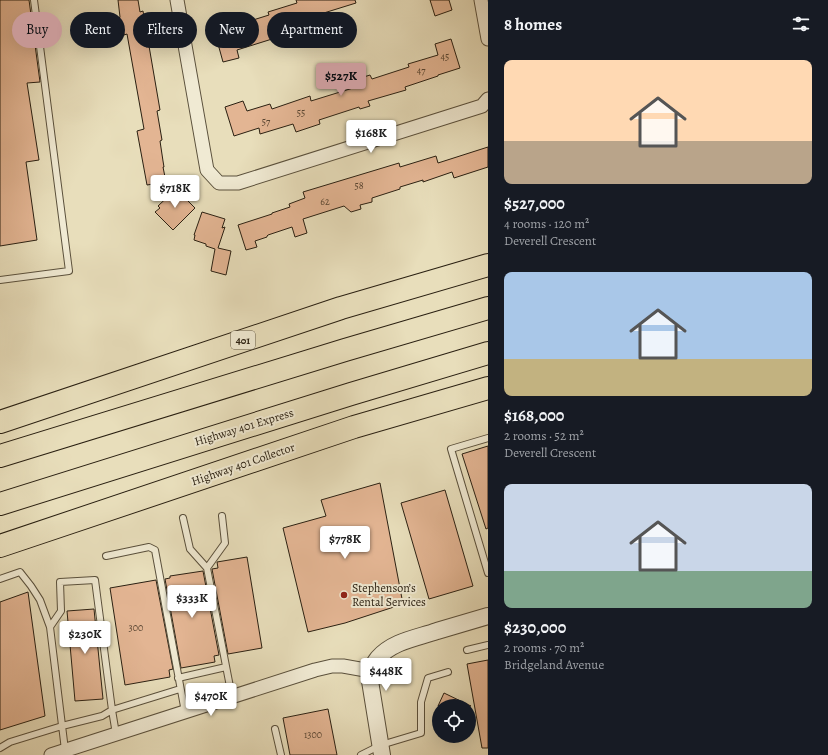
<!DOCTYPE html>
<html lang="en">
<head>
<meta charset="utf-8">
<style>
	body { margin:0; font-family:Alegreya,serif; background:#20242c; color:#f1f3f6; height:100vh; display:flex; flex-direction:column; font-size:15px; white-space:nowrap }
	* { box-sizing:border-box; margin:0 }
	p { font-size:13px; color:#9ea1a6 }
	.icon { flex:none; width:22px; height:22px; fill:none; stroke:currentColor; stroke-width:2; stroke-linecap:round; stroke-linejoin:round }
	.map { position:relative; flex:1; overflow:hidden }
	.details { display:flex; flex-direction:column; background:#171b24; width:340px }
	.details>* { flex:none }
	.banner { position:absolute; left:12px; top:12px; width:380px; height:36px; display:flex; gap:8px }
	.fabs { position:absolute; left:432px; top:699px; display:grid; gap:8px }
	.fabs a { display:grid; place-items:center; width:44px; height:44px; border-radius:50%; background:#171b24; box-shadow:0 4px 16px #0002; font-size:20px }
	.price { position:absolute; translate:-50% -34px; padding:0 9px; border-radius:4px; background:#fff; color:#222; font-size:13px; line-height:26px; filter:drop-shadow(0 1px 2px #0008) }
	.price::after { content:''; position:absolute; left:50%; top:24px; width:12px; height:9px; margin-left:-6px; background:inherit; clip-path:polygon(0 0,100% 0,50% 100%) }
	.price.current { background:#c59692; color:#111 }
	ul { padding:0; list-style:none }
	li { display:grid; align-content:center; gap:8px; height:212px; padding:0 16px }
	li span { display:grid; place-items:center; height:124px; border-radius:8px; color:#555 }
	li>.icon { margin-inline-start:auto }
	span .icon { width:72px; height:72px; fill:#fffc; stroke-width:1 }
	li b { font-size:17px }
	h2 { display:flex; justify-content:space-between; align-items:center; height:48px; padding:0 16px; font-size:17px }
	.pill { padding:0 14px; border-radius:18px; background:#171b24; box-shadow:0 4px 16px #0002; font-size:14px; line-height:36px }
	.pill.current { background:#c59692; color:#111 }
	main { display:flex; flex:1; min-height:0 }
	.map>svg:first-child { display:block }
	.building { fill:#e3b593; stroke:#2a2012 }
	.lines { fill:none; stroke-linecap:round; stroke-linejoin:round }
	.service-casing { stroke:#5a503c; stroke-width:8 }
	.minor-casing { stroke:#5a503c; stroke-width:15 }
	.tertiary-casing { stroke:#5a503c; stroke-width:18 }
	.motorway-casing { stroke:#2a2012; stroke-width:24 }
	.service { stroke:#f0ead3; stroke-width:6 }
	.minor { stroke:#f0ead3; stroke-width:13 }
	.tertiary { stroke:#f0ead3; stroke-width:16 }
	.motorway { stroke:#e8debb; stroke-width:22 }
	.poi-dot { fill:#8f2418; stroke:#f0ead3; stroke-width:1.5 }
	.labels { text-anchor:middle; stroke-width:4; stroke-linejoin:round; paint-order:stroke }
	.number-label { font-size:10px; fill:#584532 }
	.shield { fill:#f0ead3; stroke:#655d4c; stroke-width:1 }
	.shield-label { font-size:11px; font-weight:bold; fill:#2a2012 }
	.street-label { font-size:12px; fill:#2a2012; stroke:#f0ead3 }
	.poi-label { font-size:12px; fill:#2a2012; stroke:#f0ead3; text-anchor:start }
</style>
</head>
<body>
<main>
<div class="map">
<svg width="488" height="755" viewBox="0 0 488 755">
	<rect width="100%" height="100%" fill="#e8debb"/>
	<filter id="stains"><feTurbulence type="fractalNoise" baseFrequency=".005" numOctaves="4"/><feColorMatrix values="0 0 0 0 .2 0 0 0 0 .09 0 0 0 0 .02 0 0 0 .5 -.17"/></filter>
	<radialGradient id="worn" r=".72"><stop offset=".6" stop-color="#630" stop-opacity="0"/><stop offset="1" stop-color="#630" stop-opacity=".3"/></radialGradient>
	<!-- building -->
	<path class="building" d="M 0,0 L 29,0 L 40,82 L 27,83 L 39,160 L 26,162 L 37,240 L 0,246 Z
		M 118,0 L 138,0 L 140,12 L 143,11 L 145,23 L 142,24 L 146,47 L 149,46 L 160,110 L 157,111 L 162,140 L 160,141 L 163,161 L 164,167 L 163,167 L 166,182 L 147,185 L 137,131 L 144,129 L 127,34 L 124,35 L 123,30 L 117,27 L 116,22 L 120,17 Z
		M 296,0 L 355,0 L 356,3 L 298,21 L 298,24 L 286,28 L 288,34 L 237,50 L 239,58 L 223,62 L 215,33 L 238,26 L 237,25 L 269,15 L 268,12 L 297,3 Z
		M 430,0 L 449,0 L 452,10 L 435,16 Z
		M 451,39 L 460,68 L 438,75 L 438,76 L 405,87 L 406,90 L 368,101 L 370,106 L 360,109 L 359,107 L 319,120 L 320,124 L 296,132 L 293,124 L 260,134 L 259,128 L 234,136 L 225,107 L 243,101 L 247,111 L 270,104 L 272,109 L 310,96 L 311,101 L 353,88 L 351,81 L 370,75 L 372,79 L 409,67 L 408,64 L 438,55 L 435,44 Z
		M 488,147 L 488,167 L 454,178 L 452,172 L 423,182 L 423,180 L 400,187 L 400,189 L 372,198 L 372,202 L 360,205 L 361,209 L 351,212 L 344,206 L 303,219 L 307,233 L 295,237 L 292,227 L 268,235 L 267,236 L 267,237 L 255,241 L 257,247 L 246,250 L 238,225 L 272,214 L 272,213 L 290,207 L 289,204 L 305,198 L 303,192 L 399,163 L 400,167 L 436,156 L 438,163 Z
		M 176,189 L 195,208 L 173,230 L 155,212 L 160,208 L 158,206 Z
		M 202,212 L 225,219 L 222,228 L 225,227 L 218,248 L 231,251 L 226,275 L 211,271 L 215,249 L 206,246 L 206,244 L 194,240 L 195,235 L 194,235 Z
		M 488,446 L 488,528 L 486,529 L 462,454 Z
		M 380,483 L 403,604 L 345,623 L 308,632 L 283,528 L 326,516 L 321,500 Z
		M 445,490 L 473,586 L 429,599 L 401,503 Z
		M 247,557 L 262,648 L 228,654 L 212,569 L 218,568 L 217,562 Z
		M 203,571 L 219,655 L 214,656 L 215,662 L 181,668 L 165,579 L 170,578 L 170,576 Z
		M 156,580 L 173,669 L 169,670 L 170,677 L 125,685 L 110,588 Z
		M 28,592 L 45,716 L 0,730 L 0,602 Z
		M 94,609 L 103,699 L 75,701 L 67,611 Z
		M 488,660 L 488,748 L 482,748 L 467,664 Z
		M 444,693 L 471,706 L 438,706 Z
		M 328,709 L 337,755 L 290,755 L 283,718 Z"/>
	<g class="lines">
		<!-- service casing -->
		<g class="service-casing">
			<path id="service" d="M 0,280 L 69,271 L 34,0
				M 488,438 L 451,449 L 488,573
				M 222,516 L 225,543 L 207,568 L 232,697
				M 183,518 L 190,549 L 207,568
				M 106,556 L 149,547 L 155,550 L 185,712
				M 0,579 L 20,572 L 31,586 L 40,600 L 50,627
				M 467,650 L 488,645
				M 178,678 L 226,667
				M 275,729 L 281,755
				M 116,734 L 112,710 L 180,689
				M 0,748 L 10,742 L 62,726 L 102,716 L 112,710 L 95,580 L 60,582 L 61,611 L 50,627 L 65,750
				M 361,755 L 381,745 L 421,733 L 421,702 L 428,678 L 448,672"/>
		</g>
		<!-- minor casing -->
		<g class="minor-casing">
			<path id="minor" d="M 177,0 L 207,170 L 219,183 L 238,183 L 482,106 L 488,99
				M 481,0 L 488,39
				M 51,755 L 315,670 L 332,666 L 343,666 L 371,671"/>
		</g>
		<!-- tertiary casing -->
		<g class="tertiary-casing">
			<path id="tertiary" d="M 382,755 L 370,681 C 371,672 372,665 378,658 C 393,641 417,638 437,631 C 454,626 471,621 488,616"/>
		</g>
		<!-- motorway casing -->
		<g class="motorway-casing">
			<path id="motorway" d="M 0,422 L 341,308 L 488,265
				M 0,456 L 345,350 L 488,308
				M 0,504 L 351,394 L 488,353
				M 0,546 L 354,427 L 488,388"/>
		</g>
		<!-- service -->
		<use href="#service" class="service"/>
		<!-- minor -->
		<use href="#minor" class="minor"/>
		<!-- tertiary -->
		<use href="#tertiary" class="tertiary"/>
		<!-- motorway -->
		<use href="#motorway" class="motorway"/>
	</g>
	<!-- markers -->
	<circle class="poi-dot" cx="344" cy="595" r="4"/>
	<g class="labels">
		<!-- number labels -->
		<g class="number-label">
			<text x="445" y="60">45</text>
			<text x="421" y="74">47</text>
			<text x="301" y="116">55</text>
			<text x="266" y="125">57</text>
			<text x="359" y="189">58</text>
			<text x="325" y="205">62</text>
			<text x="136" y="631">300</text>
			<text x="313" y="738">1300</text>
		</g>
		<!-- shield labels -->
		<rect class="shield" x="231" y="331" width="24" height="18" rx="3"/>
		<g class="shield-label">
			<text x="243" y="344">401</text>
		</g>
		<!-- street labels -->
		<g class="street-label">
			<text transform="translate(244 427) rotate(-17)" y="4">Highway 401 Express</text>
			<text transform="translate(243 464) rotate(-19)" y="4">Highway 401 Collector</text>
		</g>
		<!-- poi labels -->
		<g class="poi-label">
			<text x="352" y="592">Stephenson’s<tspan x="352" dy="14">Rental Services</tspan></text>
		</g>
	</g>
	<rect width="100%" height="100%" filter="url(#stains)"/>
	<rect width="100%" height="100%" fill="url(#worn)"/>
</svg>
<div class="fabs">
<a><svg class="icon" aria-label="locate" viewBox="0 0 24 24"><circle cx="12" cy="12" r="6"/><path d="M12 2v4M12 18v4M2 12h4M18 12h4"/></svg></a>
</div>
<b class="price current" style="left:341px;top:97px">$527K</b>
<b class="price" style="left:371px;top:154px">$168K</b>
<b class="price" style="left:175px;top:209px">$718K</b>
<b class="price" style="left:345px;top:560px">$778K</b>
<b class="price" style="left:192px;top:619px">$333K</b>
<b class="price" style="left:85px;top:655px">$230K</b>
<b class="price" style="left:386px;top:692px">$448K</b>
<b class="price" style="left:211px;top:717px">$470K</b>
<div class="banner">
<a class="pill current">Buy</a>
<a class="pill">Rent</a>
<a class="pill">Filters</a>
<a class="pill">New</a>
<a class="pill">Apartment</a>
</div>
</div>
<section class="details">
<h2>8 homes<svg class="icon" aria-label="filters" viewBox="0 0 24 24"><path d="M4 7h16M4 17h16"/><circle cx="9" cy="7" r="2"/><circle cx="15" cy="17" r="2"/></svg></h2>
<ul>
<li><span style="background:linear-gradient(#ffd9b3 65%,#b9a48a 0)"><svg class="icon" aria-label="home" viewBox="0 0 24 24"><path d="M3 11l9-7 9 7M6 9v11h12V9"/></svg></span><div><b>$527,000</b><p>4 rooms · 120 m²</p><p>Deverell Crescent</p></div></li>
<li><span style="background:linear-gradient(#a9c7e8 70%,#c2b280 0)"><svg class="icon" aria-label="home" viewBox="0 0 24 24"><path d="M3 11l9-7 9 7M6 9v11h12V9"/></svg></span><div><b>$168,000</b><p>2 rooms · 52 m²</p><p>Deverell Crescent</p></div></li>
<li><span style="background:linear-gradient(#c9d6e8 70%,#7fa58c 0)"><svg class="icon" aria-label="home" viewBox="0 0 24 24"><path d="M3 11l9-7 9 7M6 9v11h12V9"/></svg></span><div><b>$230,000</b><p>2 rooms · 70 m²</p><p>Bridgeland Avenue</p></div></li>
</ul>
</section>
</main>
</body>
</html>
